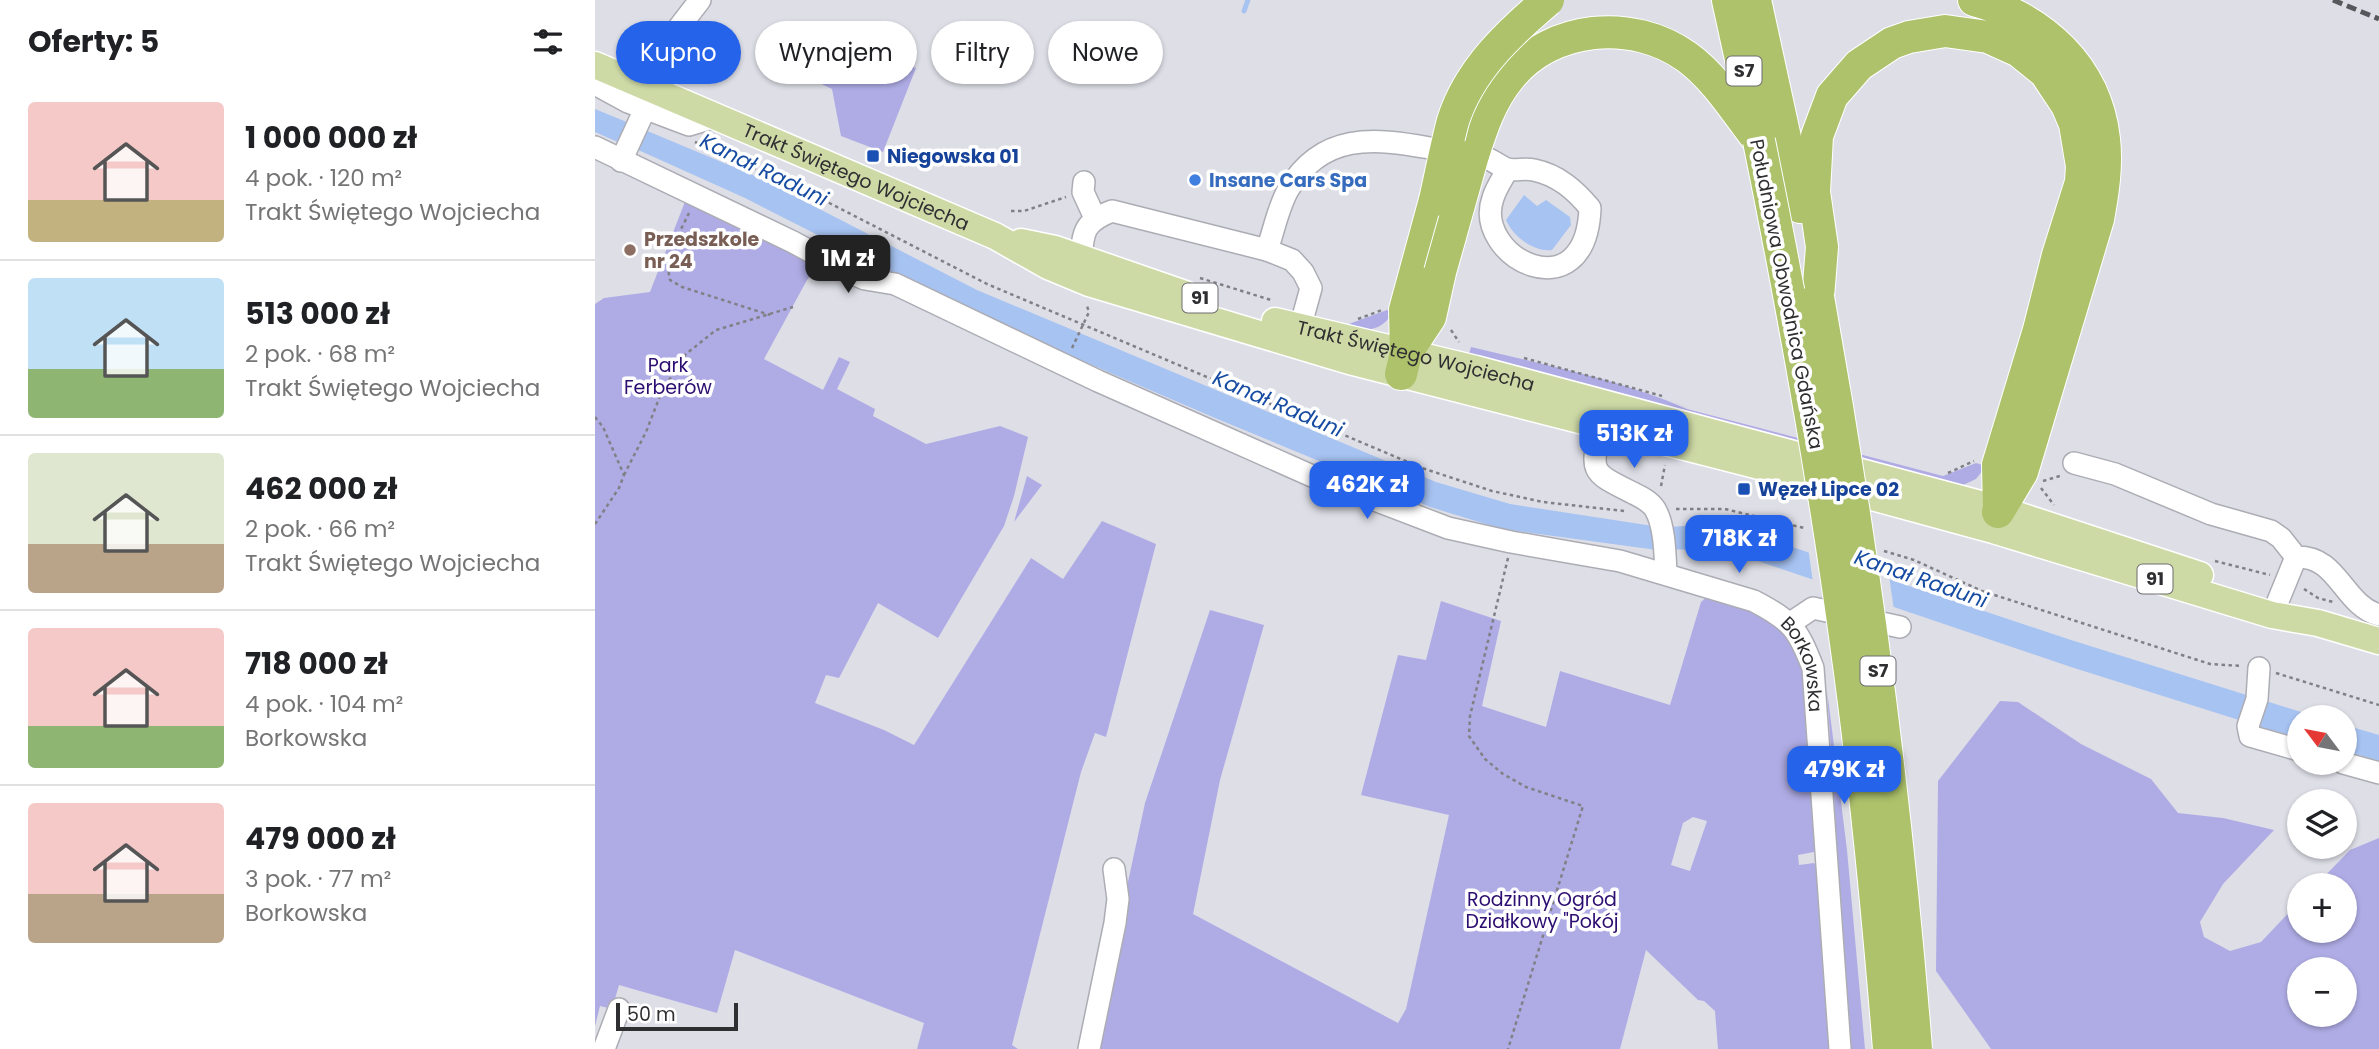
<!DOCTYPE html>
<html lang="pl">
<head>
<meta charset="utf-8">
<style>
	body { margin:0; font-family:Poppins,sans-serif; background:#f6f6f6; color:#202124; height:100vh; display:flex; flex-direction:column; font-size:26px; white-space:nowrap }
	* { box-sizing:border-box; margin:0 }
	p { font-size:23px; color:#757577 }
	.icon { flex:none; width:38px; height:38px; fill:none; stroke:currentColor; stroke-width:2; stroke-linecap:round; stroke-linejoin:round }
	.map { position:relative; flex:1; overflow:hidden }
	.sheet { display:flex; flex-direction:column; background:#fff; width:595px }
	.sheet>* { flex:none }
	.top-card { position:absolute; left:21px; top:21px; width:665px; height:63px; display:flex; gap:14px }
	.needle { width:46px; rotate:302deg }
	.fabs { position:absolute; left:1692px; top:705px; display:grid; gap:14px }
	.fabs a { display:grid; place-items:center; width:70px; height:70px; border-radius:50%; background:#fff; box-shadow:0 2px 5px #0004; font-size:35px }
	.scale { position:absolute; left:21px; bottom:18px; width:122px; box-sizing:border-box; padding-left:7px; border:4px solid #2f2f32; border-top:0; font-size:19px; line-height:24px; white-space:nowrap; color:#2f2f32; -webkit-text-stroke:5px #fff; paint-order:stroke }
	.price { position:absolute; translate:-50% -60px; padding:0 16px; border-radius:14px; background:#2563eb; color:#fff; font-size:23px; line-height:46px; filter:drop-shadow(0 2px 4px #0008) }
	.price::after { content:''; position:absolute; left:50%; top:42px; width:21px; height:16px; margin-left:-10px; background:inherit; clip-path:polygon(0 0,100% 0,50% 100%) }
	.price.active { background:#222; color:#fff }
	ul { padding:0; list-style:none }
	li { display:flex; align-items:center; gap:21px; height:175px; padding:0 28px }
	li+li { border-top:2px solid #e0e0e0 }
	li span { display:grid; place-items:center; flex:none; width:196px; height:140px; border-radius:7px; color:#555 }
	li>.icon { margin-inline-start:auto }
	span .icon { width:84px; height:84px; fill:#fffc; stroke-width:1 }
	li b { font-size:30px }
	h2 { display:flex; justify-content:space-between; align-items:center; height:84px; padding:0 28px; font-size:30px }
	.tag { padding:0 24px; border-radius:32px; background:#fff; box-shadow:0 2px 5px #0004; font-size:24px; line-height:63px }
	.tag.active { background:#2563eb; color:#fff }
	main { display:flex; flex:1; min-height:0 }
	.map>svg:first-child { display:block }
	.green { fill:#aface5; fill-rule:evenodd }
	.water { fill:#a7c3f2 }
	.pier { fill:#dedee7 }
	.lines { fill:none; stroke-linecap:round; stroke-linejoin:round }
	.stream { stroke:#a7c3f2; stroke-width:5 }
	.minor-casing { stroke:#acacb4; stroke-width:24 }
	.major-casing { stroke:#fff; stroke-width:29 }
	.highway-casing { stroke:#fff; stroke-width:34 }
	.path { stroke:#808086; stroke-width:2.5; stroke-dasharray:3.5 3.5; stroke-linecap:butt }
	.minor { stroke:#fff; stroke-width:21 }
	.major { stroke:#cedaa6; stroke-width:26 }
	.highway { stroke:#adc26b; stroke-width:32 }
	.rail { stroke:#58585c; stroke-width:5; stroke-dasharray:10 5; stroke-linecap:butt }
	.highway-bridge-casing { stroke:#fff; stroke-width:34; stroke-linecap:butt }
	.highway-bridge { stroke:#adc26b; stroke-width:32 }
	.transit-dot { fill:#1a4fb4; stroke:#fff; stroke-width:2.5 }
	.shop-dot { fill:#3f7fe0; stroke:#fff; stroke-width:2.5 }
	.education-dot { fill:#8d6e63; stroke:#fff; stroke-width:2.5 }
	.labels { text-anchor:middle; stroke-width:7; stroke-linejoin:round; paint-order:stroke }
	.shield { fill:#fff; stroke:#6d6d70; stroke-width:2 }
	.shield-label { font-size:18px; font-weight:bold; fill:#2f2f32 }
	.transit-label { font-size:19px; font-weight:bold; fill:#164399; stroke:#fff; text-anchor:start }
	.street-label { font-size:19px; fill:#2f2f32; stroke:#fff }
	.shop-label { font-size:19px; font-weight:bold; fill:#366cbe; stroke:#fff; text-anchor:start }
	.education-label { font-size:19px; font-weight:bold; fill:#785e54; stroke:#fff; text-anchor:start }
	.park-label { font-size:19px; fill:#2c0d71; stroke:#fff }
	.water-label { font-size:21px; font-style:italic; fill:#164ba2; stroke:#fff }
</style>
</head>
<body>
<main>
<section class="sheet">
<h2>Oferty: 5<svg class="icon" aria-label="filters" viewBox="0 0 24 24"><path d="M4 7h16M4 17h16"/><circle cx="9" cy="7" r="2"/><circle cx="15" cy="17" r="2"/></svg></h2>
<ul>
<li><span style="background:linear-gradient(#f6c9c9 70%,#c2b280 0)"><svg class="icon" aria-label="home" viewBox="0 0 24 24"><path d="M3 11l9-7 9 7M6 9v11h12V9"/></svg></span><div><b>1 000 000 zł</b><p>4 pok. · 120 m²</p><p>Trakt Świętego Wojciecha</p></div></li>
<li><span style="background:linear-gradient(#bfe0f5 65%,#8fb573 0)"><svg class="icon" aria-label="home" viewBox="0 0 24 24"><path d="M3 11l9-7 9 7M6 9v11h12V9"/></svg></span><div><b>513 000 zł</b><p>2 pok. · 68 m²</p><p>Trakt Świętego Wojciecha</p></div></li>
<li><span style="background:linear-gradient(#dfe7d0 65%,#b9a48a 0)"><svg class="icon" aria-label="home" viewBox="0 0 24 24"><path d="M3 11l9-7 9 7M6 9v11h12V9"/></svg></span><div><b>462 000 zł</b><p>2 pok. · 66 m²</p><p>Trakt Świętego Wojciecha</p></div></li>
<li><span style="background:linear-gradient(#f6c9c9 70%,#8fb573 0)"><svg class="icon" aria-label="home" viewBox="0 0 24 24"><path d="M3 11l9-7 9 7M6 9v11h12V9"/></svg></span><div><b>718 000 zł</b><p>4 pok. · 104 m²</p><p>Borkowska</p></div></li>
<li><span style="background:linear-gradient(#f6c9c9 65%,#b9a48a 0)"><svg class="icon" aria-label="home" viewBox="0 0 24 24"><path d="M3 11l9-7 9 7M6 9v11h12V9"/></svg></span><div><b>479 000 zł</b><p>3 pok. · 77 m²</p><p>Borkowska</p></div></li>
</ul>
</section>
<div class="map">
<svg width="1784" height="1049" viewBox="0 0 1784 1049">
	<rect width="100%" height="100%" fill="#dedee7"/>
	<!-- green -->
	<path class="green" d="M 238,35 L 321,68 L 288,152 L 246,136 L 237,89 L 220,81 Z
		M 91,199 L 225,265 L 212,280 L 169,359 L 228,390 L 244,357 L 255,362 L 242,389 L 280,409 L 278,416 L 331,444 L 405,426 L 433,437 L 419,496 L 409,526 L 343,638 L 283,603 L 244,678 L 231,675 L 220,703 L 289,730 L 319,745 L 436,558 L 468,579 L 507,521 L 561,544 L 511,737 L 500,733 L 486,772 L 417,1045 L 423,1049 L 322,1049 L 329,1023 L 140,950 L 122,1013 L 24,985 L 17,1009 L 5,1006 L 0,1026 L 0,304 L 9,298 L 55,292 Z
		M 792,310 L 798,312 C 785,335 766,330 743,328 Z
		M 876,347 C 949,365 1024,379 1092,409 L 1348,476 L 1381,463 L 1391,466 L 1381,479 L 1366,486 L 1059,404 L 1000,386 L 874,354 Z
		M 432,476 L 447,485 L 419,522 Z
		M 1114,595 C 1144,605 1179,615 1197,643 C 1208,659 1209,681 1212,700 C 1219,750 1221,801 1224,851 L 1203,855 L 1204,865 L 1219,863 L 1224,868 L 1237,1049 L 1123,1049 L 1120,1011 L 1109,1001 L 1103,1000 L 1051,950 L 1025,1049 L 497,1049 L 550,803 L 615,610 L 669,625 L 625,780 L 598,914 L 803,1023 L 811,1009 L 854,815 L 766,795 L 803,655 L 831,660 L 846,601 L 906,621 L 887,706 L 951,727 L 965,671 L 1075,705 L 1106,602 ZM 1098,817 L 1112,821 L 1095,871 L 1076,865 L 1088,823 Z
		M 1232,690 L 1252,850 L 1270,1049 L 1255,1049 Z
		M 1405,701 L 1423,702 L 1486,744 L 1556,779 L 1583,813 L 1628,818 L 1679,830 L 1628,884 L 1605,922 L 1609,937 L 1635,951 L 1666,942 L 1704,902 L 1704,931 L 1750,931 L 1750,886 L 1721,885 L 1755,850 L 1784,838 L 1784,1049 L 1396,1049 L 1341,971 L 1343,781 ZM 1704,970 L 1750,970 L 1750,1015 L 1704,1015 Z"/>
	<!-- water -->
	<path class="water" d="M 0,109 L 34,123 L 25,143 L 0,132 Z
		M 50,130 L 160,176 L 382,290 L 841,482 L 915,504 L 1058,526 L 1062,550 L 907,529 L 835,507 L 620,418 L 376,313 L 150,198 L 41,149 Z
		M 929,195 L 942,206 L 951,200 L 975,217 L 976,225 L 957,250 C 938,252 918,236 911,220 Z
		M 1102,525 L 1131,528 L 1164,536 L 1476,640 L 1722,717 L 1704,718 L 1704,739 L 1476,667 L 1148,556 L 1114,551 L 1077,549 L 1075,527 Z
		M 1750,725 L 1784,735 L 1784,761 L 1750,751 Z"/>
	<!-- pier -->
	<path class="pier" d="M 1213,547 L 1294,575 L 1299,611 L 1218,583 Z"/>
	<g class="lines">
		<!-- stream -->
		<path class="stream" d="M 649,11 L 653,0"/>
		<!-- minor casing -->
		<g class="minor-casing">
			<g id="minor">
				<path d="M 0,84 L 33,102 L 94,125 L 120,117"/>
				<path d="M 50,87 L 75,39 L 105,0"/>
				<path id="s1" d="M 0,147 L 198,242 L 251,271 L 270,279 L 300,284 L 503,381 L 717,476 L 853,528 L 916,542 L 1025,561 L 1159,601 C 1197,621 1203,629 1218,668 L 1245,1049"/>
				<path d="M 26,161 L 50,109"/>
				<path d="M 489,182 L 488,192 L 500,218"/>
				<path d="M 672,250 C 679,230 683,208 693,190 C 727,132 779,138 835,148 C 853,151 871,152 888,157 C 897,159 904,166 912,169 C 920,171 930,168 939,170 C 963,175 980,190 995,208 C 991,315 877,257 898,198 C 901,188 908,178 913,169"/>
				<path d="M 486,259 C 488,231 489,222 517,211 L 672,250 L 697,260 L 708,272 L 716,288 L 705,328"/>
				<path d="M 1007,427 C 993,473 998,473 1038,493 C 1046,497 1055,501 1060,509 C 1070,526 1070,555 1071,574"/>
				<path d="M 1479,463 L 1520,474 L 1616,514 L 1676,531 L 1686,538 L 1701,557 C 1743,555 1748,605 1784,615"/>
				<path d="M 1683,601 L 1701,557"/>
				<path d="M 1194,624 L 1218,608 L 1305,627"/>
				<path d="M 1664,668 L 1662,699 L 1653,726 L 1655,736 L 1704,750"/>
				<path d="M 1748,763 L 1784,773"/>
				<path d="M 9,1049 L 24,1009"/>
				<path d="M 494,1049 L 520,923 L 523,899 L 519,869"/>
			</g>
		</g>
		<!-- major casing -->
		<g class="major-casing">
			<g id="major">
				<path id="s2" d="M 0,65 L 400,236 L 453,266 L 494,283 L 758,362 L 1160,465 L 1398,530 L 1677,615 L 1723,623 L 1784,641"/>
				<path d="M 426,242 L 460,249 L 590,294"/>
				<path id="s3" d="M 680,321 L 881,369 L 1404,509 L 1605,575"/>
			</g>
		</g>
		<!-- highway casing -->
		<g class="highway-casing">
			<path id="highway" d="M 1133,0 L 1162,132
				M 1160,0 L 1205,207
				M 1379,0 C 1447,18 1501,67 1509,139 C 1512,166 1508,192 1503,219 L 1427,472 L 1403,512
				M 878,155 C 887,127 896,100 914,78 C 956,25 1038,18 1092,57 C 1121,78 1142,113 1164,141
				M 1223,297 L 1227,247 L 1219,192 L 1222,136 L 1237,96 L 1264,65 L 1297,43 L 1314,37 L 1350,31 L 1393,37 L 1424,51 L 1450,72 L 1472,105 L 1480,124 L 1487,166 L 1486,182 L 1463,255 L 1444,330 L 1403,465 L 1404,509
				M 811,353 L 835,317 L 845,272
				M 806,374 L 811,353 L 810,310 L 840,200"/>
		</g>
		<!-- path -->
		<path class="path" d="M 100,142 L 209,190 L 392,284 L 827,468 L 897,491 L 948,502 L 1029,511
			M 416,211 L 429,211 L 471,197
			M 94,213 C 84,234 69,257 75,280 L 87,287 L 175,315
			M 605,278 L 676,300
			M 763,319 L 787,310
			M 856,330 L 864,342
			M 477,348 L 494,312 L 492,306
			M 929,358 L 1067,396
			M 0,417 L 8,427 L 29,475 L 24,488 L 0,524
			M 1353,473 L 1379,461
			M 29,475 L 51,432 L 67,391 L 91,354 L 121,330 L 198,307
			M 1448,481 L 1465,476
			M 1066,486 L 1070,465
			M 1446,488 L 1459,505
			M 1081,509 L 1130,509 L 1209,528
			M 1289,551 L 1319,560 L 1387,591 L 1615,664 L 1647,666
			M 913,558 L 875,716 L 874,736 L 890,759 L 908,774 L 931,787 L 988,806 L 913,1049
			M 1620,561 L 1675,575
			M 1709,589 L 1723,598 L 1738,602
			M 1681,673 L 1784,705"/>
		<!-- minor -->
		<use href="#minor" class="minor"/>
		<!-- major -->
		<use href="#major" class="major"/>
		<!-- highway -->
		<use href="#highway" class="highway"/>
		<!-- rail -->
		<path class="rail" d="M 1738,0 L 1784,19"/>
		<!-- highway-bridge casing -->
		<g class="highway-bridge-casing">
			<path id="highway-bridge" d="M 1164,141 C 1198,308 1228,475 1251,643 C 1270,778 1283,913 1294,1049
				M 840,200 C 846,174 851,147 858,121 C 874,70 914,33 953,0
				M 845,272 L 878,155
				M 1223,297 C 1268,546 1301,796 1321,1049"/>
		</g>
		<!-- highway-bridge -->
		<use href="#highway-bridge" class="highway-bridge"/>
	</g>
	<!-- markers -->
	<g class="transit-dot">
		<rect x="271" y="149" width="14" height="14" rx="3.5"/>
		<rect x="1142" y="482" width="14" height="14" rx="3.5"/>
	</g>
	<circle class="shop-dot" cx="600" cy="180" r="7"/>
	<circle class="education-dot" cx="35" cy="250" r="7"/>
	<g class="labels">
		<!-- shield labels -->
		<g class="shield">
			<rect x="1131.5" y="56.5" width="35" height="29" rx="5"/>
			<rect x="587.5" y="283.5" width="35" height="29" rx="5"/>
			<rect x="1542.5" y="564.5" width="35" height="29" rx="5"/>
			<rect x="1265.5" y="656.5" width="35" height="29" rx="5"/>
		</g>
		<g class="shield-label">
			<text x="1149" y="77">S7</text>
			<text x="605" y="304">91</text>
			<text x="1560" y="585">91</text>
			<text x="1283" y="677">S7</text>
		</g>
		<!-- transit labels -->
		<g class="transit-label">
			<text x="292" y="163">Niegowska 01</text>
			<text x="1163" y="496">Węzeł Lipce 02</text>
		</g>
		<!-- street labels -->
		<g class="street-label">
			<text dy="7" stroke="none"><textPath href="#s2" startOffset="284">Trakt Świętego Wojciecha</textPath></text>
			<text transform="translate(1192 294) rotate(79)" y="7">Południowa Obwodnica Gdańska</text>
			<text dy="7" stroke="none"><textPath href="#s3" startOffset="145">Trakt Świętego Wojciecha</textPath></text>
			<text dy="7" stroke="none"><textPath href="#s1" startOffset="1337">Borkowska</textPath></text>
		</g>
		<!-- shop labels -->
		<g class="shop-label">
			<text x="614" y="187">Insane Cars Spa</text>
		</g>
		<!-- education labels -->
		<g class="education-label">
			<text x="49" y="246">Przedszkole<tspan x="49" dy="22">nr 24</tspan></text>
		</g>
		<!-- park labels -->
		<g class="park-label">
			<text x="73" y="372">Park<tspan x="73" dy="22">Ferberów</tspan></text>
			<text x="947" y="906">Rodzinny Ogród<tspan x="947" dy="22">Działkowy "Pokój</tspan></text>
		</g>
		<!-- water labels -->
		<g class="water-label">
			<text transform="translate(169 170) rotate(26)" y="7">Kanał Raduni</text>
			<text transform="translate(683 404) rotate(23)" y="7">Kanał Raduni</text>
			<text transform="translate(1326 579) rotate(19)" y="7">Kanał Raduni</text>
		</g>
	</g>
</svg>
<div class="fabs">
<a><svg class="needle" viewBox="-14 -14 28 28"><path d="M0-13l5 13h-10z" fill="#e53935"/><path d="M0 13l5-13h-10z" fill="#757577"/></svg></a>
<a><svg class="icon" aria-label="layers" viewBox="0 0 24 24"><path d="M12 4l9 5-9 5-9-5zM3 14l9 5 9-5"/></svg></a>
<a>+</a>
<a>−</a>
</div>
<div class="scale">50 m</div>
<b class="price active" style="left:253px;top:295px">1M zł</b>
<b class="price" style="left:1039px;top:470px">513K zł</b>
<b class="price" style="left:772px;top:521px">462K zł</b>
<b class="price" style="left:1144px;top:575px">718K zł</b>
<b class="price" style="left:1249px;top:806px">479K zł</b>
<div class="top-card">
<a class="tag active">Kupno</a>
<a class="tag">Wynajem</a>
<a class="tag">Filtry</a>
<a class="tag">Nowe</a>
</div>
</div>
</main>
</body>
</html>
